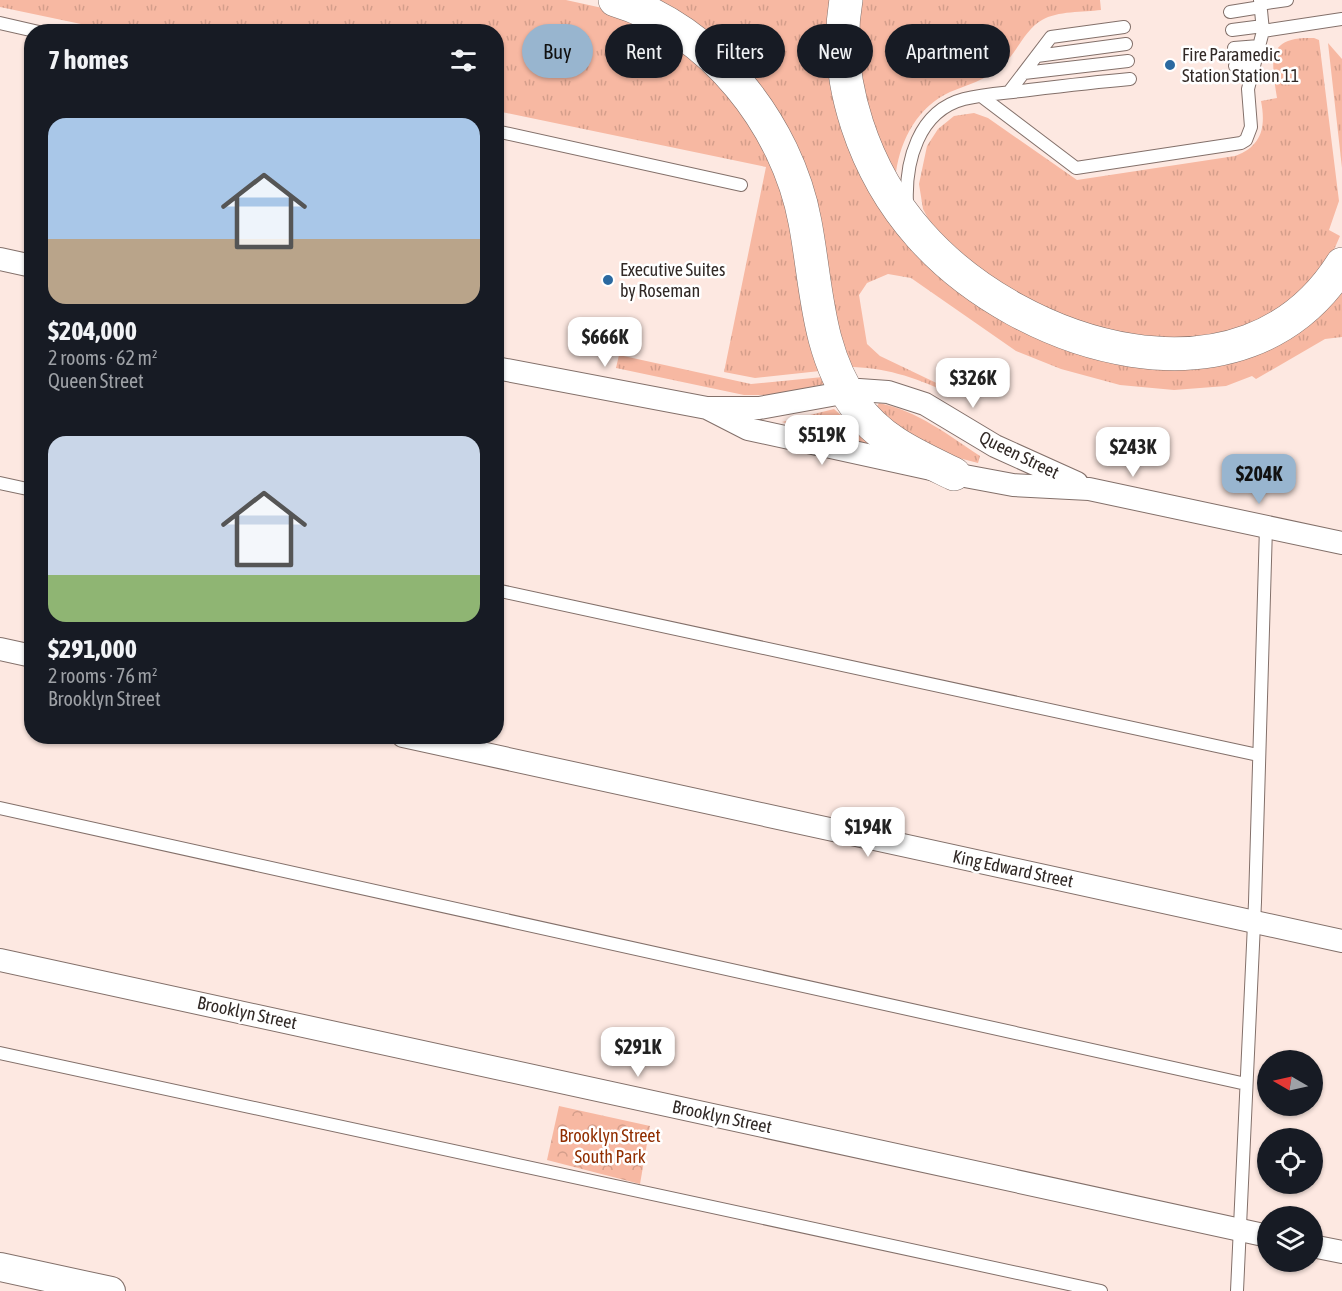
<!DOCTYPE html>
<html lang="en">
<head>
<meta charset="utf-8">
<style>
	body { margin:0; font-family:"Asap Condensed",sans-serif; background:#242831; color:#f1f3f6; height:100vh; display:flex; flex-direction:column; font-size:22px; white-space:nowrap }
	* { box-sizing:border-box; margin:0 }
	p { font-size:20px; color:#9ea1a6 }
	.icon { flex:none; width:33px; height:33px; fill:none; stroke:currentColor; stroke-width:2; stroke-linecap:round; stroke-linejoin:round }
	.map { position:relative; flex:1; overflow:hidden }
	.sheet { position:absolute; left:24px; top:24px; width:480px; height:720px; display:flex; flex-direction:column; background:#171b24; border-radius:24px; box-shadow:0 2px 4px #0004 }
	.sheet>* { flex:none }
	.guide { position:absolute; left:522px; top:24px; width:570px; height:54px; display:flex; gap:12px }
	.needle { width:39px; rotate:279deg }
	.fabs { position:absolute; left:1257px; top:1050px; display:grid; gap:12px }
	.fabs a { display:grid; place-items:center; width:66px; height:66px; border-radius:50%; background:#171b24; box-shadow:0 2px 4px #0004; font-size:30px }
	.price { position:absolute; translate:-50% -51px; padding:0 14px; border-radius:12px; background:#fff; color:#222; font-size:20px; line-height:39px; filter:drop-shadow(0 2px 3px #0008) }
	.price::after { content:''; position:absolute; left:50%; top:36px; width:18px; height:14px; margin-left:-9px; background:inherit; clip-path:polygon(0 0,100% 0,50% 100%) }
	.price.on { background:#98b5cf; color:#111 }
	ul { padding:0; list-style:none }
	li { display:grid; align-content:center; gap:12px; height:318px; padding:0 24px }
	li span { display:grid; place-items:center; height:186px; border-radius:18px; color:#555 }
	li>.icon { margin-inline-start:auto }
	span .icon { width:108px; height:108px; fill:#fffc; stroke-width:1 }
	li b { font-size:26px }
	h2 { display:flex; justify-content:space-between; align-items:center; height:72px; padding:0 24px; font-size:26px }
	.pill { padding:0 21px; border-radius:27px; background:#171b24; box-shadow:0 2px 4px #0004; font-size:21px; line-height:54px }
	.pill.on { background:#98b5cf; color:#111 }
	.map>svg:first-child { display:block }
	.grass { fill:url(#grass-tufts) }
	.park { fill:url(#park-crowns) }
	.lines { fill:none; stroke-linecap:round; stroke-linejoin:round }
	.service-casing { stroke:#83706a; stroke-width:14 }
	.minor-casing { stroke:#83706a; stroke-width:24 }
	.tertiary-casing { stroke:#83706a; stroke-width:30 }
	.primary-casing { stroke:#83706a; stroke-width:34 }
	.trunk-casing { stroke:#83706a; stroke-width:34 }
	.service { stroke:#fff; stroke-width:12 }
	.minor { stroke:#fff; stroke-width:22 }
	.tertiary { stroke:#fff; stroke-width:28 }
	.primary { stroke:#fff; stroke-width:33 }
	.trunk { stroke:#fff; stroke-width:33 }
	.poi-dot { fill:#2b69a0; stroke:#fff; stroke-width:2 }
	.labels { text-anchor:middle; stroke-width:5; stroke-linejoin:round; paint-order:stroke }
	.poi-label { font-size:18px; fill:#312926; stroke:#fff; text-anchor:start }
	.street-label { font-size:18px; fill:#312926; stroke:#fff }
	.park-label { font-size:18px; fill:#912e00; stroke:#fff }
</style>
</head>
<body>
<div class="map">
<svg width="1342" height="1291" viewBox="0 0 1342 1291">
	<defs>
		<pattern id="grass-tufts" width="24" height="20" patternUnits="userSpaceOnUse" patternTransform="scale(1.5)"><rect width="24" height="20" fill="#f7b8a2"/><path d="M3 7l-1-3M5 7V3M7 7l1-3M15 17l-1-3M17 17v-4M19 17l1-3" fill="none" stroke="#d49e8b"/></pattern>
		<pattern id="park-crowns" width="20" height="18" patternUnits="userSpaceOnUse" patternTransform="scale(1.5)"><rect width="20" height="18" fill="#f7b8a2"/><path d="M2 6a3 3 0 1 1 6 0M12 15a3 3 0 1 1 6 0" fill="none" stroke="#d49e8b"/></pattern>
	</defs>
	<rect width="100%" height="100%" fill="#fde8e1"/>
	<!-- grass -->
	<path class="grass" d="M 0,0 L 566,0 L 607,9 L 641,22 L 719,79 L 781,171 L 820,371 L 755,378 L 724,372 L 766,167 L 497,111 L 496,32 L 119,32 L 0,7 Z
		M 648,0 L 831,0 L 917,248 L 1162,365 L 1342,286 L 1342,337 L 1325,339 L 1256,379 L 1252,376 L 1226,386 L 1174,390 L 1120,385 L 1061,369 L 1016,351 L 911,278 L 888,274 L 867,283 L 859,295 L 867,344 L 880,356 L 949,389 L 946,392 C 914,377 884,367 847,367 L 807,183 Z
		M 857,0 L 1100,0 L 1101,10 C 1084,12 1057,11 1042,20 C 1024,30 1016,55 1000,68 C 985,80 967,85 950,92 C 918,107 901,138 896,172 L 889,163 L 858,89 Z
		M 1314,38 L 1319,40 L 1339,201 L 1329,230 L 1340,236 L 1333,252 L 1301,294 L 1252,326 L 1173,341 L 1096,330 L 1003,290 L 932,226 L 923,209 L 919,184 L 927,146 L 938,129 L 954,116 L 974,113 L 988,118 L 1077,180 L 1235,156 C 1262,146 1266,127 1261,101 L 1277,98 C 1271,60 1266,36 1314,38 Z
		M 1328,43 L 1342,59 L 1342,168 Z
		M 619,355 L 751,384 L 823,377 L 825,384 L 771,395 L 744,395 L 616,368 Z
		M 879,403 C 918,411 948,435 980,456 L 978,463 L 955,457 L 908,436 L 876,408 Z
		M 834,409 L 875,445 L 875,448 L 782,422 Z"/>
	<!-- park -->
	<path class="park" d="M 559,1106 L 650,1126 L 640,1184 L 547,1160 Z"/>
	<g class="lines">
		<!-- service casing -->
		<g class="service-casing">
			<path id="service" d="M 1260,4 L 1287,0
				M 1230,12 L 1261,7
				M 0,23 L 39,32
				M 1232,30 L 1263,26
				M 1263,31 L 1342,19
				M 1234,48 L 1259,46
				M 1037,56 L 1126,44
				M 1235,66 L 1254,64
				M 1024,73 L 1128,61
				M 1009,92 L 1051,37 L 1124,27
				M 981,96 L 1076,168 L 1241,143 L 1246,140 L 1251,127 L 1248,89 L 1263,31 L 1260,0
				M 496,131 L 741,185
				M 907,204 C 905,162 918,111 964,99 C 985,94 1007,93 1029,90 C 1062,86 1096,82 1130,79
				M 0,483 L 32,490
				M 496,590 L 1258,755
				M 0,808 L 1246,1084
				M 0,1053 L 1101,1291
				M 1237,1291 L 1255,902 L 1266,527"/>
		</g>
		<!-- minor casing -->
		<g class="minor-casing">
			<path id="minor" d="M 0,259 L 32,266
				M 496,368 L 707,408 L 759,408 L 859,390 L 888,392 L 925,404 L 995,446 L 1077,483
				M 707,408 L 748,429 L 954,474 L 1013,485 L 1089,489 L 1342,543
				M 0,649 L 32,656
				M 403,736 L 1342,941
				M 0,960 L 1268,1236
				M 1312,1246 L 1342,1252"/>
		</g>
		<!-- tertiary casing -->
		<g class="tertiary-casing">
			<path id="tertiary" d="M 0,1267 L 111,1291"/>
		</g>
		<!-- primary casing -->
		<g class="primary-casing">
			<path id="primary" d="M 615,0 C 712,29 787,125 805,222 C 817,285 816,350 855,405 C 879,440 917,456 954,474"/>
		</g>
		<!-- trunk casing -->
		<g class="trunk-casing">
			<path id="trunk" d="M 846,0 C 832,81 865,173 920,235 C 1021,349 1244,419 1342,264"/>
		</g>
		<!-- service -->
		<use href="#service" class="service"/>
		<!-- minor -->
		<use href="#minor" class="minor"/>
		<!-- tertiary -->
		<use href="#tertiary" class="tertiary"/>
		<!-- primary -->
		<use href="#primary" class="primary"/>
		<!-- trunk -->
		<use href="#trunk" class="trunk"/>
	</g>
	<!-- markers -->
	<g class="poi-dot">
		<circle cx="1170" cy="65" r="6"/>
		<circle cx="608" cy="280" r="6"/>
	</g>
	<g class="labels">
		<!-- poi labels -->
		<g class="poi-label">
			<text x="1182" y="61">Fire Paramedic<tspan x="1182" dy="21">Station Station 11</tspan></text>
			<text x="620" y="276">Executive Suites<tspan x="620" dy="21">by Roseman</tspan></text>
		</g>
		<!-- street labels -->
		<g class="street-label">
			<text transform="translate(1019 455) rotate(26)" y="6">Queen Street</text>
			<text transform="translate(1013 869) rotate(12)" y="6">King Edward Street</text>
			<text transform="translate(247 1013) rotate(12)" y="6">Brooklyn Street</text>
			<text transform="translate(722 1117) rotate(12)" y="6">Brooklyn Street</text>
		</g>
		<!-- park labels -->
		<g class="park-label">
			<text x="610" y="1142">Brooklyn Street<tspan x="610" dy="21">South Park</tspan></text>
		</g>
	</g>
</svg>
<div class="fabs">
<a><svg class="needle" viewBox="-14 -14 28 28"><path d="M0-13l5 13h-10z" fill="#e53935"/><path d="M0 13l5-13h-10z" fill="#9ea1a6"/></svg></a>
<a><svg class="icon" aria-label="locate" viewBox="0 0 24 24"><circle cx="12" cy="12" r="6"/><path d="M12 2v4M12 18v4M2 12h4M18 12h4"/></svg></a>
<a><svg class="icon" aria-label="layers" viewBox="0 0 24 24"><path d="M12 4l9 5-9 5-9-5zM3 14l9 5 9-5"/></svg></a>
</div>
<b class="price" style="left:605px;top:368px">$666K</b>
<b class="price" style="left:973px;top:409px">$326K</b>
<b class="price" style="left:822px;top:466px">$519K</b>
<b class="price" style="left:1133px;top:478px">$243K</b>
<b class="price on" style="left:1259px;top:505px">$204K</b>
<b class="price" style="left:868px;top:858px">$194K</b>
<b class="price" style="left:638px;top:1078px">$291K</b>
<div class="guide">
<a class="pill on">Buy</a>
<a class="pill">Rent</a>
<a class="pill">Filters</a>
<a class="pill">New</a>
<a class="pill">Apartment</a>
</div>
<section class="sheet">
<h2>7 homes<svg class="icon" aria-label="filters" viewBox="0 0 24 24"><path d="M4 7h16M4 17h16"/><circle cx="9" cy="7" r="2"/><circle cx="15" cy="17" r="2"/></svg></h2>
<ul>
<li><span style="background:linear-gradient(#a9c7e8 65%,#b9a48a 0)"><svg class="icon" aria-label="home" viewBox="0 0 24 24"><path d="M3 11l9-7 9 7M6 9v11h12V9"/></svg></span><div><b>$204,000</b><p>2 rooms · 62 m²</p><p>Queen Street</p></div></li>
<li><span style="background:linear-gradient(#c9d6e8 75%,#8fb573 0)"><svg class="icon" aria-label="home" viewBox="0 0 24 24"><path d="M3 11l9-7 9 7M6 9v11h12V9"/></svg></span><div><b>$291,000</b><p>2 rooms · 76 m²</p><p>Brooklyn Street</p></div></li>
</ul>
</section>
</div>
</body>
</html>
